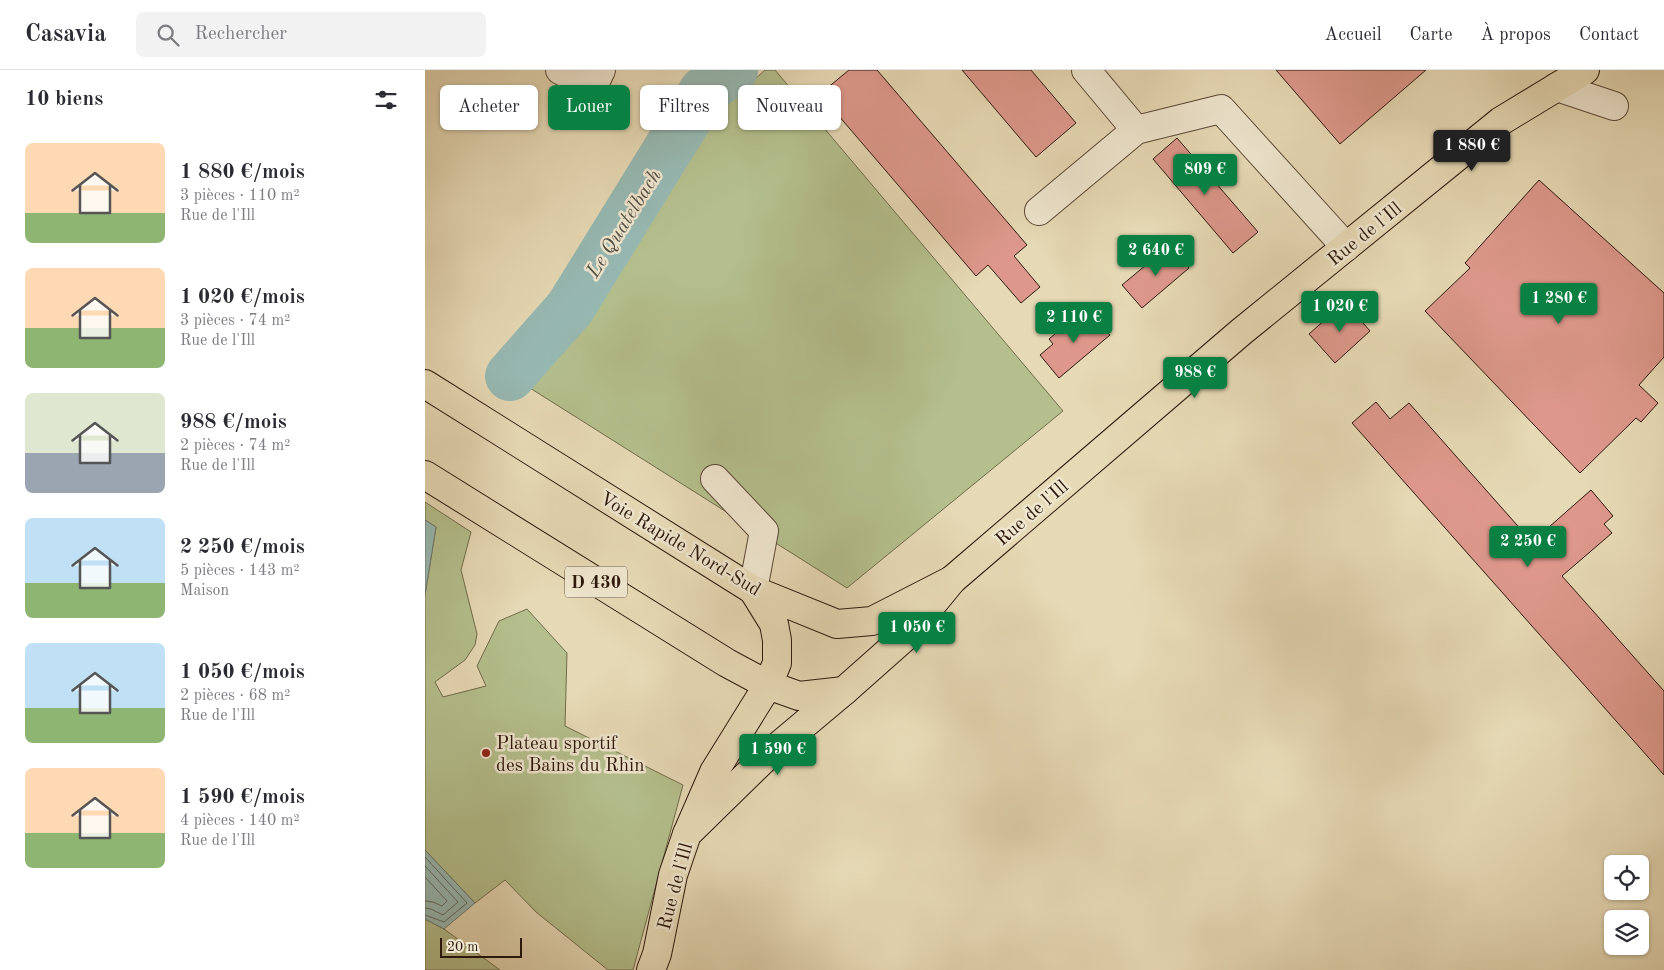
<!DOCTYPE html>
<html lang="fr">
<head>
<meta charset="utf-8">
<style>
	body { margin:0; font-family:"Old Standard TT",serif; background:#f2f2f3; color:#2b2b33; height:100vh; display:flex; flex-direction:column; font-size:19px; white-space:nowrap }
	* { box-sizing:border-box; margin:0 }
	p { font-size:16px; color:#7c7c81 }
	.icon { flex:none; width:28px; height:28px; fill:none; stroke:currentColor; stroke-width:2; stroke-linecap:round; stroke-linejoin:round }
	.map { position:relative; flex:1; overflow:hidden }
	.panel { display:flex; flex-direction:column; background:#fff; width:425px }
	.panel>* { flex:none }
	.banner { position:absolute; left:15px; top:15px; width:475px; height:45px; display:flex; gap:10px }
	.tools { position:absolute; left:1179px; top:785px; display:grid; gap:10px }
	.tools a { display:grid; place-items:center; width:45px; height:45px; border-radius:8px; background:#fff; box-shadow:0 1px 4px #0004; font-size:25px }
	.scale { position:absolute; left:15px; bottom:12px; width:82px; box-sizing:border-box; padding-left:5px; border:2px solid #2d180c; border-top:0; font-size:14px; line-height:18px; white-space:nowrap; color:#2d180c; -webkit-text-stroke:4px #efe6cf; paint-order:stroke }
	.price { position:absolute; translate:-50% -42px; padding:0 11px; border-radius:5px; background:#0b8043; color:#fff; font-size:16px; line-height:32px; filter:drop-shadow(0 1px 2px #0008) }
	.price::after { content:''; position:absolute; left:50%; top:30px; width:15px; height:11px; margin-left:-8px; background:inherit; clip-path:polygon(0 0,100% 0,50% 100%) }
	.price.on { background:#222; color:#fff }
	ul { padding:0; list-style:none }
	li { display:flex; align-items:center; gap:15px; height:125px; padding:0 25px }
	li span { display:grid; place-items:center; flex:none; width:140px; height:100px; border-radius:8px; color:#555 }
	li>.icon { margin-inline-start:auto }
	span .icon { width:60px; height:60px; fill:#fffc; stroke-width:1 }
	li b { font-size:21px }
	h2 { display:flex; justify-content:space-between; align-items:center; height:60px; padding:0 25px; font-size:21px }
	.chip { padding:0 18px; border-radius:8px; background:#fff; box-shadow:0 1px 4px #0004; font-size:18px; line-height:45px }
	.chip.on { background:#0b8043; color:#fff }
	header { display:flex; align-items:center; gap:30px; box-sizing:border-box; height:70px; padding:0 25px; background:#fff; border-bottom:1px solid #e1e1e2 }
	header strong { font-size:24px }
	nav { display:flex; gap:28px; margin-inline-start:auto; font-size:18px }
	.search { width:350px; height:45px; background:#f2f2f3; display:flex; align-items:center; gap:12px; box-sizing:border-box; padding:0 18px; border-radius:8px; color:#7c7c81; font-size:19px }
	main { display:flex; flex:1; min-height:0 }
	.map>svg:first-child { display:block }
	.green { fill:#b4bf8d; stroke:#706c4c }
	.water { fill:#97b9b3; stroke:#6d7970 }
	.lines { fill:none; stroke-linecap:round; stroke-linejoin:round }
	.shore { stroke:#626860; stroke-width:1 }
	.river { stroke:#97b9b3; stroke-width:50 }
	.building { fill:#dd988b; stroke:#2d180c }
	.minor-casing { stroke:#5b4836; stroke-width:30 }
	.major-casing { stroke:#2d180c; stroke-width:30 }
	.highway-casing { stroke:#2d180c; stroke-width:30 }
	.minor { stroke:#efe6cf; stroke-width:28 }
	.major { stroke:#e6d9b5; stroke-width:28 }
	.highway { stroke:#e6d9b5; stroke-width:28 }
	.poi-dot { fill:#8f2418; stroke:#efe6cf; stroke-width:2 }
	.labels { text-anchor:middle; stroke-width:5; stroke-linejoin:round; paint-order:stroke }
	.shield { fill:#efe6cf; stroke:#675646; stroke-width:1 }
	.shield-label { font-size:18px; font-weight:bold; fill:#2d180c }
	.street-label { font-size:19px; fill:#2d180c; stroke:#efe6cf }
	.poi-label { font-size:19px; fill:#2d180c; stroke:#efe6cf; text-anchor:start }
	.water-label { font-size:20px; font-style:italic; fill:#525046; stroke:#efe6cf }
</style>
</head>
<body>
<header>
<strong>Casavia</strong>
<div class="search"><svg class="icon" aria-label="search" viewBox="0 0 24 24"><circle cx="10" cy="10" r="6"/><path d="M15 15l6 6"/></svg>Rechercher</div>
<nav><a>Accueil</a><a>Carte</a><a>À propos</a><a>Contact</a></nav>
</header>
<main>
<section class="panel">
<h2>10 biens<svg class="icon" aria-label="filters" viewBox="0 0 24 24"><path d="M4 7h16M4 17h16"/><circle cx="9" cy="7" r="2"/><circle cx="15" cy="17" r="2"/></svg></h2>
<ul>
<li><span style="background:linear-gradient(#ffd9b3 70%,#8fb573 0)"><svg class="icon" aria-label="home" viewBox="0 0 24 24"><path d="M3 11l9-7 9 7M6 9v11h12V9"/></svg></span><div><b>1 880 €/mois</b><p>3 pièces · 110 m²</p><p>Rue de l'Ill</p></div></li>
<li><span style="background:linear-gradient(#ffd9b3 60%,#8fb573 0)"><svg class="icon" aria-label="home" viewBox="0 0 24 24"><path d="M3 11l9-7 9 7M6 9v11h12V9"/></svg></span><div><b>1 020 €/mois</b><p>3 pièces · 74 m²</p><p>Rue de l'Ill</p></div></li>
<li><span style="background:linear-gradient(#dfe7d0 60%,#9aa5b1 0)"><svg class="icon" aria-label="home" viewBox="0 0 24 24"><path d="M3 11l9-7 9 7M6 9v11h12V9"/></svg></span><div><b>988 €/mois</b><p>2 pièces · 74 m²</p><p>Rue de l'Ill</p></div></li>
<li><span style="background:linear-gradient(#bfe0f5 65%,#8fb573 0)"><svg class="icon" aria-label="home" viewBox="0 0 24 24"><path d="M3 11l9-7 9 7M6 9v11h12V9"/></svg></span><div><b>2 250 €/mois</b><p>5 pièces · 143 m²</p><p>Maison</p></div></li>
<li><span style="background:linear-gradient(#bfe0f5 65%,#8fb573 0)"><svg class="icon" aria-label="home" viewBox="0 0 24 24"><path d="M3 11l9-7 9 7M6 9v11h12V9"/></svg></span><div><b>1 050 €/mois</b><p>2 pièces · 68 m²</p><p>Rue de l'Ill</p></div></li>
<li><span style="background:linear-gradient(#ffd9b3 65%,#8fb573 0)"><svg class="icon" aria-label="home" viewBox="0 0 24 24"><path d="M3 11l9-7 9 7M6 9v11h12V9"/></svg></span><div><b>1 590 €/mois</b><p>4 pièces · 140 m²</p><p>Rue de l'Ill</p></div></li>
</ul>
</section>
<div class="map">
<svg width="1239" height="900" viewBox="0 0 1239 900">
	<rect width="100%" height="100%" fill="#e6d9b5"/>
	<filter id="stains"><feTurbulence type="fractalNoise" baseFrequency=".004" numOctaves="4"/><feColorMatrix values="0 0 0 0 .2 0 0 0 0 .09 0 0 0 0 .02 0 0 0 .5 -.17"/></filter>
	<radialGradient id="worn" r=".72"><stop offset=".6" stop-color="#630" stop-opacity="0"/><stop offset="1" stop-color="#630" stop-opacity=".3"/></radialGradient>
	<!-- green -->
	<path class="green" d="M 340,0 L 350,0 L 638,341 L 422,518 L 97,313 L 161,241 L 273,61 Z
		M 0,432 L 46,462 L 36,500 L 52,564 L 50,575 L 40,590 L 10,612 L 18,627 L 61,616 L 52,596 L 74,551 L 102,539 L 142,583 L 140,656 L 258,715 L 208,900 L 183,900 L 111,842 L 80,810 L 50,833 L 0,780 L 0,525 L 11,457 L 0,450 Z
		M 0,849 L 19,859 L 75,900 L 0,900 Z"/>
	<!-- water -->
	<path class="water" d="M 0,450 L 11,457 L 0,525 Z
		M 0,780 L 50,833 L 19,859 L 0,849 Z"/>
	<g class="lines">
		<!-- shore -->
		<path class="shore" d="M 0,787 L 42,833 L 19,852 L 0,845
			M 0,796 L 33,832 L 18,845 L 6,839 L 0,838
			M 0,807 L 22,831 L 17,836 L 8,832 L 0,831"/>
		<!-- river -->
		<path class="river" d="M 85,306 L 145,238 L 279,21 L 308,0"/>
	</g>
	<!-- building -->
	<path class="building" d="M 424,0 L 452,0 L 602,175 L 589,186 L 615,217 L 596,233 L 563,195 L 551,206 L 395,24 Z
		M 537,0 L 606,0 L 651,53 L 611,87 Z
		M 851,0 L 1001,0 L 915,74 Z
		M 752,68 L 833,162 L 808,183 L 728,89 Z
		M 1114,110 L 1239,223 L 1239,287 L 1214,315 L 1233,333 L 1216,352 L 1211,348 L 1155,403 L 1000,241 L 1045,198 L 1040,193 Z
		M 745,175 L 764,198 L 717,238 L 697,215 Z
		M 920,232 L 945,261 L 910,293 L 884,264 Z
		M 665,243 L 685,265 L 634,308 L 615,285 L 628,274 L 624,269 L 644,252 L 648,257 Z
		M 951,332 L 965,349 L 984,333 L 1107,472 L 1166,420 L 1188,446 L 1179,454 L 1187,463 L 1137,506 L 1239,621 L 1239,705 L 927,353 Z"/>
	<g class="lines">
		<!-- minor casing -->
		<g class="minor-casing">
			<path id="minor" d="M 135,0 L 168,17 L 176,0
				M 661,0 L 711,60
				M 1132,17 L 1189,36
				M 614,141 L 711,60 L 796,39 L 921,177
				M 290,409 L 339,461 L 328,520"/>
		</g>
		<!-- major casing -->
		<g class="major-casing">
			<path id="major" d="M 226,900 L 232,884 L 248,805 L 262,764 L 308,719 L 345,683 L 419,621 L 481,566 L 527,510 L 816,262 L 1076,51 L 1160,0"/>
		</g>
		<!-- highway casing -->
		<g class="highway-casing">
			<path id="highway" d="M 0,314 L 328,520 L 412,554 L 447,551 L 527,510
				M 0,405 L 302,593 L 343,615 L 374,626 L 419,621
				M 262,764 L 289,702 L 343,615 L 352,593 L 352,570 L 349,554 L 328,520"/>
		</g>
		<!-- minor -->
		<use href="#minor" class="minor"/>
		<!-- major -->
		<use href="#major" class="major"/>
		<!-- highway -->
		<use href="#highway" class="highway"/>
	</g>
	<!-- markers -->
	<circle class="poi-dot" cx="61" cy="683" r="5"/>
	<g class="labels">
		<!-- shield labels -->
		<rect class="shield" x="140" y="496.5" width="62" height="31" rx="4"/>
		<g class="shield-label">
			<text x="171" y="518">D 430</text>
		</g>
		<!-- street labels -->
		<g class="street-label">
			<text transform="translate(939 163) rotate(-39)" y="7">Rue de l'Ill</text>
			<text transform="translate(606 442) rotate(-41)" y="7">Rue de l'Ill</text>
			<text transform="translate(256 473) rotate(31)" y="7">Voie Rapide Nord-Sud</text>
			<text transform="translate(249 816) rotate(-75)" y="7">Rue de l'Ill</text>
		</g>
		<!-- poi labels -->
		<g class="poi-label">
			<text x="71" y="679">Plateau sportif<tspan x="71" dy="22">des Bains du Rhin</tspan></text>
		</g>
		<!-- water labels -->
		<g class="water-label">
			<text transform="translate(198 153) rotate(-58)" y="7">Le Quatelbach</text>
		</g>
	</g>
	<rect width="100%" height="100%" filter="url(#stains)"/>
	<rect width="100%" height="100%" fill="url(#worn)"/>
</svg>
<div class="tools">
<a><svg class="icon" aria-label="locate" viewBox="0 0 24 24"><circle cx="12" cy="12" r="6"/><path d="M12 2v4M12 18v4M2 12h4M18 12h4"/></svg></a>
<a><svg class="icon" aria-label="layers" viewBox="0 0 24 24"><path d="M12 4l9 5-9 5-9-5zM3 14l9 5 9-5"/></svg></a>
</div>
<div class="scale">20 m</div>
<b class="price on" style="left:1047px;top:102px">1 880 €</b>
<b class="price" style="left:780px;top:126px">809 €</b>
<b class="price" style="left:731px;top:207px">2 640 €</b>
<b class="price" style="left:1134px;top:255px">1 280 €</b>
<b class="price" style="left:915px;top:263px">1 020 €</b>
<b class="price" style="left:649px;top:274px">2 110 €</b>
<b class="price" style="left:770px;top:329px">988 €</b>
<b class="price" style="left:1103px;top:498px">2 250 €</b>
<b class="price" style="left:492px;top:584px">1 050 €</b>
<b class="price" style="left:353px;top:706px">1 590 €</b>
<div class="banner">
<a class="chip">Acheter</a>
<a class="chip on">Louer</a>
<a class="chip">Filtres</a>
<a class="chip">Nouveau</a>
</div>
</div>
</main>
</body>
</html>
